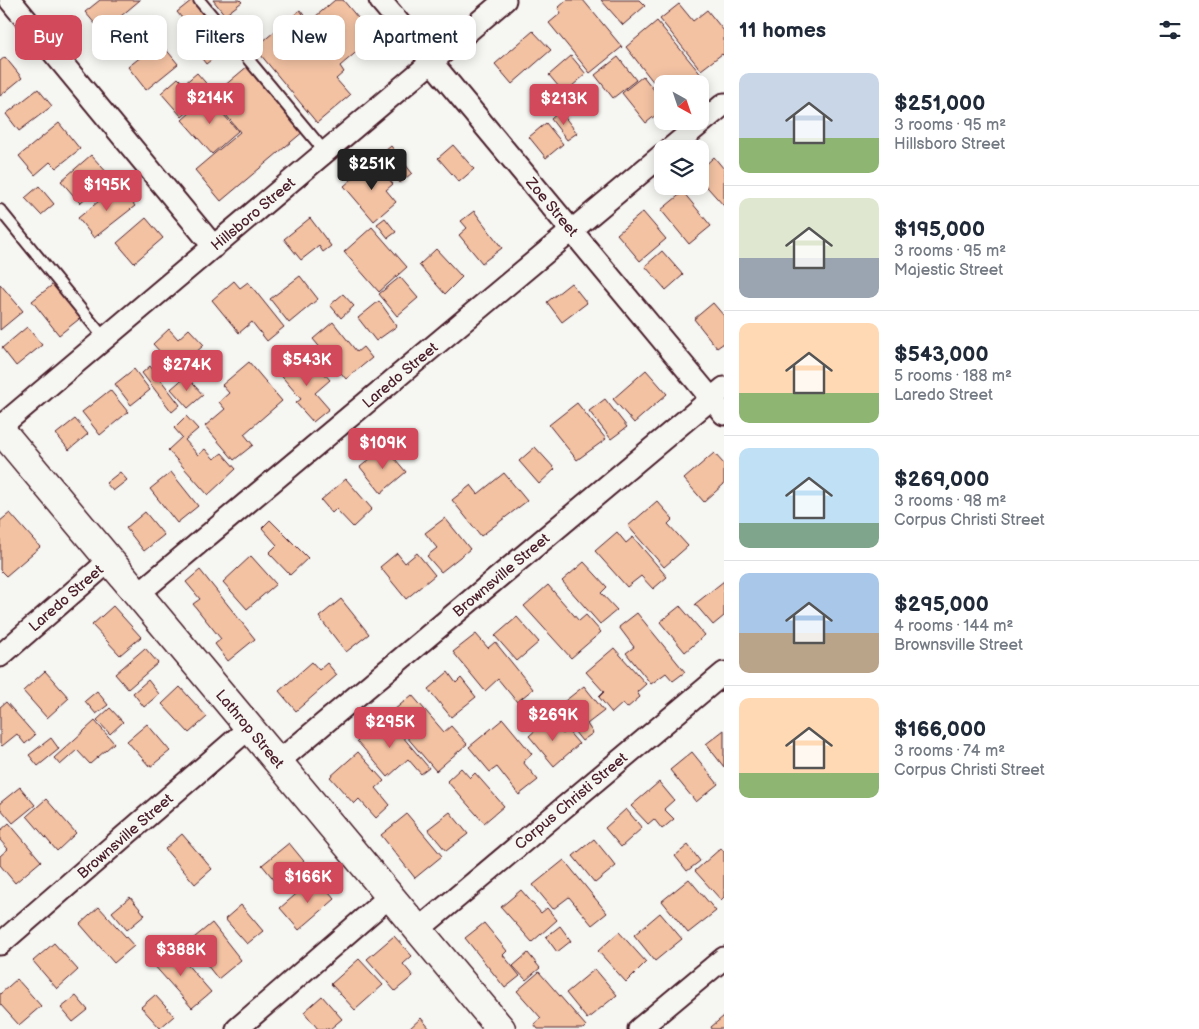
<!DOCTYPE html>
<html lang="en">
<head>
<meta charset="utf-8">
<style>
	body { margin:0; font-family:"Balsamiq Sans",sans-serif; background:#f6f6f7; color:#1f2937; height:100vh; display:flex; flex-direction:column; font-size:19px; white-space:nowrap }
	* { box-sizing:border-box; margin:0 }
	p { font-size:16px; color:#747a83 }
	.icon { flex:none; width:28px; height:28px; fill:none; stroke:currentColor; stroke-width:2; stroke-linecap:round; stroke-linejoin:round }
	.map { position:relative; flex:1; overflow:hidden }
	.sheet { display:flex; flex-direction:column; background:#fff; width:475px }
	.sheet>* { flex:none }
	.hud { position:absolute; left:15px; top:15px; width:475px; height:45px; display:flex; gap:10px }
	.needle { width:32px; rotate:140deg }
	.tools { position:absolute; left:654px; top:75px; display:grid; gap:10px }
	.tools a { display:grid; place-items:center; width:55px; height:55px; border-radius:10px; background:#fff; box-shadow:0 2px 12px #0003; font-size:25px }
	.price { position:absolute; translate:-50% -42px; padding:0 11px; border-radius:5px; background:#d1495b; color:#fff; font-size:16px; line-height:32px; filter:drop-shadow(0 1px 2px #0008) }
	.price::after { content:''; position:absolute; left:50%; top:30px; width:15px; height:11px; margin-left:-8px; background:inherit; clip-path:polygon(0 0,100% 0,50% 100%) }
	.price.current { background:#222; color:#fff }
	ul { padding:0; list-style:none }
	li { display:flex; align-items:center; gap:15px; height:125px; padding:0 15px }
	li+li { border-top:1px solid #e0e1e3 }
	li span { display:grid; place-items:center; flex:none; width:140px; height:100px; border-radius:10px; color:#555 }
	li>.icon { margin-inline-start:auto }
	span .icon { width:60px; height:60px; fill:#fffc; stroke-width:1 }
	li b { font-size:21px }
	h2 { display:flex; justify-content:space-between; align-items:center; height:60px; padding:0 15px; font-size:21px }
	.pill { padding:0 18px; border-radius:10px; background:#fff; box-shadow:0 2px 12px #0003; font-size:18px; line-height:45px }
	.pill.current { background:#d1495b; color:#fff }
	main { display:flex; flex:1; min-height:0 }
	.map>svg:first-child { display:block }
	.building { fill:#f3c2a3; stroke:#4a1f2b }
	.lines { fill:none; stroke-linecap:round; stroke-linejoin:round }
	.lane-casing { stroke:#4a1f2b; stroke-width:14 }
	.street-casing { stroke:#4a1f2b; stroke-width:25 }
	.secondary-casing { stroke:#4a1f2b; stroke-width:31 }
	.lane { stroke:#f6f6f2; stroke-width:10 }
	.street { stroke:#f6f6f2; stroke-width:21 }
	.secondary { stroke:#f6f6f2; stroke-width:28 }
	.labels { text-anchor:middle; stroke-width:4; stroke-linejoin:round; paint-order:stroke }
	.street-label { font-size:15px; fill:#4a1f2b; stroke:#f6f6f2 }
</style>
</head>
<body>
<main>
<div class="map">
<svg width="724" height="1029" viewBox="0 0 724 1029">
	<rect width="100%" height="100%" fill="#f6f6f2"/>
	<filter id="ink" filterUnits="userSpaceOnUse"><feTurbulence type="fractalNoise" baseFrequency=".02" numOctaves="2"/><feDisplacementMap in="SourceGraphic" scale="10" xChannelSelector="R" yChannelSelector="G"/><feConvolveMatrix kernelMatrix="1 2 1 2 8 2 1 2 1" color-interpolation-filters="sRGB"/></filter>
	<g filter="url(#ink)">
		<!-- building -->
		<path class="building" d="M 100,0 L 140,0 L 102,32 L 85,12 Z
			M 192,0 L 195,0 L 207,16 L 191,29 L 177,12 Z
			M 213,0 L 240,0 L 242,2 L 225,15 Z
			M 335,0 L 343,0 L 374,37 L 340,66 L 344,72 L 336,79 L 350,95 L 317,123 L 255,48 L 300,10 L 309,22 Z
			M 567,0 L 583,0 L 622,47 L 590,73 L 549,23 L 561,13 L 558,8 Z
			M 601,0 L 639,0 L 645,6 L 623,25 Z
			M 679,4 L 693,21 L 707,10 L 724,31 L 724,56 L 722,54 L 701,70 L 660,19 Z
			M 657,21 L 703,77 L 695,84 L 662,84 L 662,93 L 626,47 Z
			M 533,31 L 551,50 L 512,84 L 495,64 Z
			M 211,39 L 221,52 L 206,64 L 196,51 Z
			M 160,42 L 178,64 L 146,90 L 128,67 Z
			M 571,56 L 586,74 L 564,93 L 549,75 Z
			M 5,57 L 22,78 L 0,96 L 0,61 Z
			M 618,57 L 636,80 L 613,98 L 595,75 Z
			M 249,65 L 304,131 L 221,201 L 195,170 L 240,132 L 211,97 Z
			M 197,73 L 212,90 L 182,117 L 161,93 L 178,78 L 184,84 Z
			M 643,76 L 662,100 L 662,110 L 646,123 L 622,93 Z
			M 38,89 L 52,106 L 19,131 L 6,114 Z
			M 208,97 L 238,131 L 212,154 L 182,120 Z
			M 560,111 L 577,133 L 567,140 L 551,119 Z
			M 59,123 L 80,149 L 56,168 L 50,162 L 35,175 L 19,156 Z
			M 546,123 L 563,144 L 546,158 L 529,137 Z
			M 453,145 L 474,169 L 459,182 L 438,158 Z
			M 391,146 L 412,173 L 400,183 L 379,156 Z
			M 91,155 L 110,176 L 80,203 L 61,181 Z
			M 714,157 L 724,169 L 724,206 L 700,179 L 700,170 Z
			M 373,161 L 393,184 L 386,190 L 396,202 L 374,221 L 344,186 Z
			M 119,185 L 135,206 L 94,238 L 78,218 Z
			M 39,186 L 54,204 L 41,215 L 25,198 Z
			M 683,192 L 711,226 L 689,244 L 661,210 Z
			M 474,211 L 502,248 L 482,263 L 459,235 L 467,228 L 461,221 Z
			M 643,212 L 666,239 L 640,261 L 617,234 Z
			M 146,218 L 163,238 L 134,263 L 117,243 Z
			M 310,218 L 331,246 L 323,252 L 319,246 L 301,260 L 284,239 Z
			M 385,218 L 396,232 L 388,238 L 377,224 Z
			M 372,227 L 407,267 L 379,292 L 344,252 Z
			M 436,249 L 462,277 L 445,294 L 419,265 Z
			M 662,251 L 683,275 L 666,290 L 645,266 Z
			M 300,276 L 318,299 L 289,323 L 270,299 Z
			M 400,277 L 418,298 L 397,316 L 379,294 Z
			M 234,281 L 240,288 L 248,282 L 284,327 L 267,341 L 252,322 L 239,333 L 212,300 Z
			M 56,282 L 83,316 L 59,335 L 32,301 Z
			M 571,283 L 587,303 L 562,322 L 547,302 Z
			M 0,284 L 23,311 L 0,330 Z
			M 343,294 L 354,306 L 341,318 L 330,305 Z
			M 379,301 L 397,326 L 376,341 L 358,318 Z
			M 713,303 L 724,316 L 724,343 L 717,348 L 694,319 Z
			M 333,322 L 357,352 L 363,347 L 372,358 L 346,379 L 313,339 Z
			M 27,327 L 42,345 L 16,366 L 2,348 Z
			M 169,329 L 178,339 L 189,329 L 204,345 L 193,355 L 198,361 L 182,376 L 153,344 Z
			M 312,359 L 330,380 L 315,393 L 329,409 L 313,422 L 296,403 L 301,399 L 278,372 L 291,361 L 299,370 Z
			M 249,362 L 282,401 L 244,434 L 253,445 L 234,460 L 205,426 L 225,409 L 219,402 L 229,393 L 222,385 Z
			M 150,366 L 180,405 L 172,412 L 142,373 Z
			M 134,369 L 150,390 L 131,405 L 115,384 Z
			M 646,370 L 667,394 L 634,423 L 613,399 Z
			M 186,376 L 203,395 L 188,408 L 171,389 Z
			M 110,390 L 128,412 L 100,435 L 82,412 Z
			M 605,399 L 627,427 L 611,439 L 589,411 Z
			M 577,403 L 606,439 L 577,460 L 549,425 Z
			M 186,416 L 198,429 L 185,440 L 198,455 L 205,449 L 214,459 L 222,453 L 236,469 L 208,495 L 168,450 L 182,437 L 174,428 Z
			M 75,419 L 88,434 L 69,450 L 56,434 Z
			M 385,447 L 406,472 L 381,493 L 360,467 Z
			M 535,447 L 555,469 L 539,484 L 519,461 Z
			M 714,453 L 724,464 L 724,484 L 704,502 L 684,479 Z
			M 120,472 L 127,480 L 113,491 L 106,483 Z
			M 171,472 L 198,506 L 177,523 L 150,489 Z
			M 504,473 L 527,501 L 481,536 L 452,500 L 471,485 L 478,494 Z
			M 346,479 L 372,509 L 353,527 L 336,509 L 332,513 L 321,500 Z
			M 657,501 L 673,519 L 668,524 L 688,546 L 664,567 L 628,526 Z
			M 145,512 L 164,535 L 144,551 L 126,528 Z
			M 10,513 L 40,547 L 6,576 L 0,570 L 0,521 Z
			M 445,518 L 470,549 L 441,572 L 427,556 L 437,548 L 425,533 Z
			M 270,520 L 308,558 L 290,575 L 269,553 L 277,545 L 262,528 Z
			M 617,532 L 626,543 L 633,537 L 667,577 L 653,589 L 641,576 L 627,587 L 595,551 Z
			M 397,553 L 405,563 L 417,553 L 435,575 L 406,599 L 380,567 Z
			M 251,556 L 276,584 L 247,609 L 223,582 Z
			M 584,562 L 607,587 L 601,593 L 617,610 L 600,624 L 562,581 Z
			M 200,570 L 255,639 L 228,661 L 215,644 L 221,639 L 193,604 L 200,599 L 186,582 Z
			M 724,581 L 724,616 L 713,625 L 695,604 Z
			M 548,585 L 579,621 L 586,615 L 601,632 L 571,658 L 524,606 Z
			M 341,599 L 369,634 L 346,652 L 319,617 Z
			M 113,606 L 141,637 L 120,655 L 92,625 Z
			M 680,606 L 705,635 L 685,652 L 660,622 Z
			M 637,613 L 685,672 L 673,681 L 666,673 L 651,684 L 626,653 L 634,647 L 619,627 Z
			M 517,617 L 539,642 L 517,661 L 495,636 Z
			M 476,634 L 488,648 L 495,642 L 533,689 L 517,702 L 498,679 L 485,691 L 453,652 Z
			M 145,648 L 158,663 L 128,689 L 115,674 Z
			M 614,648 L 646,684 L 637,692 L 640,697 L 627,708 L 623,703 L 612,713 L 599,697 L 604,692 L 586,672 Z
			M 312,662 L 319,670 L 327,663 L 337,675 L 296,711 L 279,691 Z
			M 45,671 L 69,698 L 47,718 L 23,691 Z
			M 448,672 L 456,683 L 461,678 L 476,697 L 451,717 L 428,689 Z
			M 148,680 L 159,694 L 144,707 L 133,693 Z
			M 584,686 L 604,711 L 587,724 L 593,733 L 582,741 L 556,708 Z
			M 180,687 L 207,717 L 189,733 L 162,704 Z
			M 97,691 L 108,705 L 96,714 L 85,701 Z
			M 412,695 L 444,732 L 451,726 L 467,744 L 436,771 L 388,715 Z
			M 6,702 L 35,735 L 25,744 L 17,734 L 2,746 L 0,744 L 0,707 Z
			M 110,708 L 123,722 L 110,734 L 97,720 Z
			M 386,717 L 429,768 L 421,774 L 408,759 L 388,777 L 357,741 Z
			M 549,718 L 563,734 L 567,730 L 579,744 L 554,766 L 529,736 Z
			M 503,719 L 532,754 L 523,762 L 538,780 L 519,795 L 497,767 L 490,772 L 469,747 Z
			M 95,721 L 114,743 L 90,764 L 77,750 L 60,765 L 54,758 Z
			M 147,724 L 170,751 L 150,767 L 127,741 Z
			M 724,730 L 724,767 L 706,744 Z
			M 51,738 L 59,749 L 38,766 L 29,755 Z
			M 358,752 L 384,781 L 376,788 L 390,805 L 376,818 L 359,799 L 354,804 L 330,777 Z
			M 692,752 L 718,784 L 696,802 L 670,770 Z
			M 461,768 L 470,778 L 475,773 L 504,806 L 484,823 L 447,781 Z
			M 659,782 L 674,800 L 664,809 L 674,819 L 662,829 L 654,819 L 648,824 L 631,806 Z
			M 20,787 L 35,805 L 13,823 L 0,808 L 0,803 Z
			M 46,799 L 76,833 L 57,851 L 27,816 Z
			M 626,809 L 642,828 L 621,847 L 605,828 Z
			M 450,812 L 468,834 L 446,851 L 428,829 Z
			M 407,814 L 442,856 L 415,878 L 381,835 Z
			M 9,823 L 41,861 L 15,883 L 0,865 L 0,856 L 8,849 L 0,840 L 0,831 Z
			M 182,834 L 212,869 L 195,884 L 165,849 Z
			M 594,839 L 616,866 L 595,883 L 573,856 Z
			M 289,843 L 312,871 L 285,893 L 262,865 Z
			M 688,845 L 700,861 L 687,871 L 675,856 Z
			M 721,848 L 724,852 L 724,897 L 721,900 L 695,871 Z
			M 564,860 L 607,913 L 592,925 L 569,897 L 553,909 L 533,885 Z
			M 316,877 L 335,899 L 299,930 L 280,908 Z
			M 689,879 L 716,911 L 688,933 L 662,901 Z
			M 521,890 L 541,913 L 547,908 L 557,920 L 532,942 L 501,907 Z
			M 130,897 L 145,915 L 127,930 L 112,912 Z
			M 241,905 L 263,931 L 247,944 L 225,919 Z
			M 99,907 L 134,946 L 114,963 L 80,924 Z
			M 660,913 L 682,939 L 655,961 L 634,935 Z
			M 212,923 L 241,960 L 218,979 L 189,942 Z
			M 484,923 L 507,951 L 503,955 L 520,976 L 505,988 L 465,938 Z
			M 560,926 L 571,941 L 557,952 L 546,937 Z
			M 619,932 L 646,962 L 626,982 L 598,951 Z
			M 394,936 L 412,956 L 403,964 L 413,976 L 395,991 L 367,959 Z
			M 54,943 L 78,970 L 57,989 L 33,961 Z
			M 171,946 L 211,992 L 192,1008 L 152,963 Z
			M 528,953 L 540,968 L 526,980 L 513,966 Z
			M 359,959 L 383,985 L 355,1010 L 331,984 Z
			M 595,969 L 617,995 L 587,1019 L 566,993 Z
			M 539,972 L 586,1026 L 583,1029 L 538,1029 L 534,1024 L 541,1018 L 517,991 Z
			M 17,979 L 41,1006 L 19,1025 L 0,1004 L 0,994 Z
			M 155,995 L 174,1016 L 160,1028 L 141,1007 Z
			M 76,996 L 88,1010 L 73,1022 L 61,1008 Z
			M 322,996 L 342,1019 L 330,1029 L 318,1029 L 304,1012 Z
			M 724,1016 L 724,1029 L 712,1029 L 711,1027 Z
			M 421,1018 L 430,1029 L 409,1029 Z"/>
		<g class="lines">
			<!-- lane casing -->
			<g class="lane-casing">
				<path id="lane" d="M 199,0 L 326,153
					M 0,210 L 105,339"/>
			</g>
			<!-- street casing -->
			<g class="street-casing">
				<path id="street" d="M 10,0 L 214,247
					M 380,0 L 724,414
					M 670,149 L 724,104
					M 0,427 L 505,0
					M 138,594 L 662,155
					M 0,656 L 110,560
					M 278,762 L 724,388
					M 418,930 L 724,673
					M 0,944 L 249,728
					M 237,1029 L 390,896
					M 639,1029 L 724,958"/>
			</g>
			<!-- secondary casing -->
			<g class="secondary-casing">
				<path id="secondary" d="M 0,429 L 501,1029"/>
			</g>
			<!-- lane -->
			<use href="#lane" class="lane"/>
			<!-- street -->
			<use href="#street" class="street"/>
			<!-- secondary -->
			<use href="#secondary" class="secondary"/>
		</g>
	</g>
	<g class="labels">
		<!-- street labels -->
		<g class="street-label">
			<text transform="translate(552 207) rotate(50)" y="5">Zoe Street</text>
			<text transform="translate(253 214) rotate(-40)" y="5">Hillsboro Street</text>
			<text transform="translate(400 375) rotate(-40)" y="5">Laredo Street</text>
			<text transform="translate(501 575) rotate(-40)" y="5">Brownsville Street</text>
			<text transform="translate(66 598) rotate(-41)" y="5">Laredo Street</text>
			<text transform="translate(250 729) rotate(50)" y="5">Lathrop Street</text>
			<text transform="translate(571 801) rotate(-40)" y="5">Corpus Christi Street</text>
			<text transform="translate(125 836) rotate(-41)" y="5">Brownsville Street</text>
		</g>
	</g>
</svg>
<div class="tools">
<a><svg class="needle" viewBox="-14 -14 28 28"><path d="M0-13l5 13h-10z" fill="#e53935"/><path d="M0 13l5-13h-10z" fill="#747a83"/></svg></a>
<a><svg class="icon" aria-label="layers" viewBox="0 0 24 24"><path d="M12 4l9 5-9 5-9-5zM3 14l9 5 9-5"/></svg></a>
</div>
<b class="price" style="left:210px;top:125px">$214K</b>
<b class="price" style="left:564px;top:126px">$213K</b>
<b class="price current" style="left:372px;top:191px">$251K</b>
<b class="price" style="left:107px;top:212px">$195K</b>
<b class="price" style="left:307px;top:387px">$543K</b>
<b class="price" style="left:187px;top:392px">$274K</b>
<b class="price" style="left:383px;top:470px">$109K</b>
<b class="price" style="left:553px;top:742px">$269K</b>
<b class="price" style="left:390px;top:749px">$295K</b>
<b class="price" style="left:308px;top:904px">$166K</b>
<b class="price" style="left:181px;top:977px">$388K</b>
<div class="hud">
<a class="pill current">Buy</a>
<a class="pill">Rent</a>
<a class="pill">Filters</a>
<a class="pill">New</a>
<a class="pill">Apartment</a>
</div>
</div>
<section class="sheet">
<h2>11 homes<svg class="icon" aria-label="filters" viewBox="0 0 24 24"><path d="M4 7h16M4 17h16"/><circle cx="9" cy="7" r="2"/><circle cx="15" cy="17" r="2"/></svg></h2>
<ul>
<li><span style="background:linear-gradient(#c9d6e8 65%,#8fb573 0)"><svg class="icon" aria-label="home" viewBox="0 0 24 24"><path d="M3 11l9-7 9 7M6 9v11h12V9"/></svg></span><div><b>$251,000</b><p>3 rooms · 95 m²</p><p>Hillsboro Street</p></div></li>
<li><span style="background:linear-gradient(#dfe7d0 60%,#9aa5b1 0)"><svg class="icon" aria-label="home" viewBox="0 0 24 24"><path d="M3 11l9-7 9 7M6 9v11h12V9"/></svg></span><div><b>$195,000</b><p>3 rooms · 95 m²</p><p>Majestic Street</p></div></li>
<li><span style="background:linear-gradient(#ffd9b3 70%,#8fb573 0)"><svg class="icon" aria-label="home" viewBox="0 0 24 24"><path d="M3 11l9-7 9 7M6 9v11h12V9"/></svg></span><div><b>$543,000</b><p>5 rooms · 188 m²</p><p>Laredo Street</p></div></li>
<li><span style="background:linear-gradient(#bfe0f5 75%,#7fa58c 0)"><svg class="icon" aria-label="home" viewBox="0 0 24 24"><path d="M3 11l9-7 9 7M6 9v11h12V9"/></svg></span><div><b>$269,000</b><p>3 rooms · 98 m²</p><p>Corpus Christi Street</p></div></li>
<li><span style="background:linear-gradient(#a9c7e8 60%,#b9a48a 0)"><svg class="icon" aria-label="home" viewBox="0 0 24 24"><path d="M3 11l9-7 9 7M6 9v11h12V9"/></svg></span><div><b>$295,000</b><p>4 rooms · 144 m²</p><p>Brownsville Street</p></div></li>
<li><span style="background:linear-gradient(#ffd9b3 75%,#8fb573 0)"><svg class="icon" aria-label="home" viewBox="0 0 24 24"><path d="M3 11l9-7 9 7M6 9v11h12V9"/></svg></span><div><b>$166,000</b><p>3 rooms · 74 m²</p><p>Corpus Christi Street</p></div></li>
</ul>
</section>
</main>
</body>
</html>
